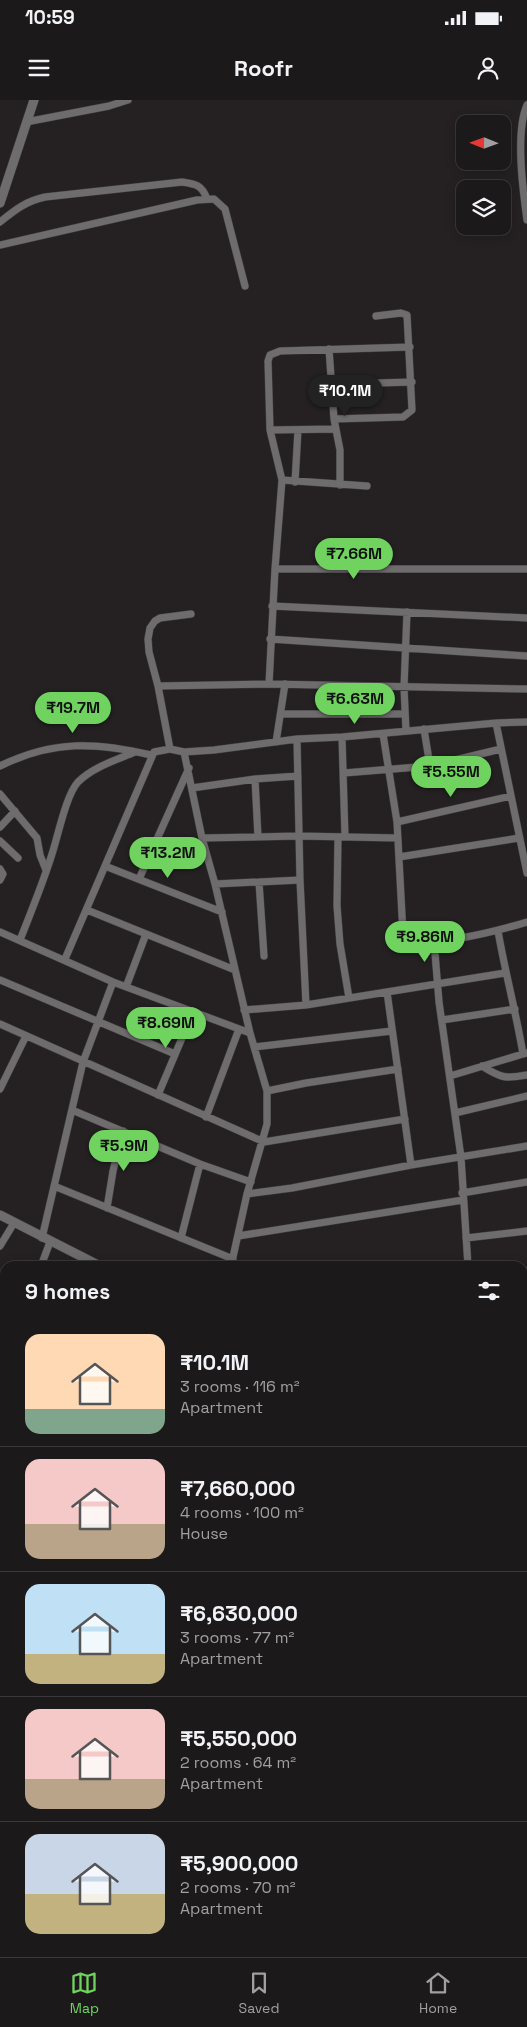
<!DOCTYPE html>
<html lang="en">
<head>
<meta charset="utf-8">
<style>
	body { margin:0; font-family:"Space Grotesk",sans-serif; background:#292627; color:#f1f3f6; height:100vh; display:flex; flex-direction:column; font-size:19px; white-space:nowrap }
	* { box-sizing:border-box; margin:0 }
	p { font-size:16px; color:#a0a0a2 }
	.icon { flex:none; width:28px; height:28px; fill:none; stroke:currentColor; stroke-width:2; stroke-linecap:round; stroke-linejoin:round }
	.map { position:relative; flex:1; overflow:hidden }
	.details { position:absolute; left:0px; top:1161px; width:528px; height:696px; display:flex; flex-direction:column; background:#1c191a; border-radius:15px 15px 0 0; box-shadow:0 2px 12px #0003,0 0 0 1px #3a3839 }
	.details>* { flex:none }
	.needle { width:32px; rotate:271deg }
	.controls { position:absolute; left:456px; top:15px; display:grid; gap:10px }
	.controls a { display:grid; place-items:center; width:55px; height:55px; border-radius:10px; background:#1c191a; box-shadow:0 2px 12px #0003,0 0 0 1px #3a3839; font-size:25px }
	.price { position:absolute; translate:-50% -42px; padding:0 11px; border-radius:18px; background:#70d35f; color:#111; font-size:16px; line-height:32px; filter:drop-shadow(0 1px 2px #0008) }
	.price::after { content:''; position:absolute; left:50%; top:30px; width:15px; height:11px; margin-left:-8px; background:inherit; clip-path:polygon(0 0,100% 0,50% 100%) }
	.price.current { background:#222; color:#fff }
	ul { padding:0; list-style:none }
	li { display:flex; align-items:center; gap:15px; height:125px; padding:0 25px }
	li+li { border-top:1px solid #3a3839 }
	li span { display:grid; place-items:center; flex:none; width:140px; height:100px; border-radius:15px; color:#555 }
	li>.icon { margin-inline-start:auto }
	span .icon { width:60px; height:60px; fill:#fffc; stroke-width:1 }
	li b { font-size:21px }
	h2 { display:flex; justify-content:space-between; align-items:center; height:60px; padding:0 25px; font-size:21px }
	.status { display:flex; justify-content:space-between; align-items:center; height:35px; padding:0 25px; background:#1c191a; direction:ltr }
	.status svg { height:14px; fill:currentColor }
	header { display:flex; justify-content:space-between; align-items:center; height:65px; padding:0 25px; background:#1c191a; font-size:22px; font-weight:600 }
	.tab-bar { display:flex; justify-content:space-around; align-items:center; height:70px; border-top:1px solid #3a3839; background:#1c191a; font-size:14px; color:#a0a0a2 }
	.tab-bar a { display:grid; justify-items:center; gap:2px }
	.tab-bar .current { color:#70d35f }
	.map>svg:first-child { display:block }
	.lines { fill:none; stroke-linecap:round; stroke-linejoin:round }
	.minor-casing { stroke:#423e40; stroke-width:8 }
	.tertiary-casing { stroke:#423e40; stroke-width:10 }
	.secondary-casing { stroke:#423e40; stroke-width:11 }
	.minor { stroke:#6e6c6d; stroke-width:7 }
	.tertiary { stroke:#6e6c6d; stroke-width:9 }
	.secondary { stroke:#9a9697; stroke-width:10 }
</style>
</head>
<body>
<div class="status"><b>10:59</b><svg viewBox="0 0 49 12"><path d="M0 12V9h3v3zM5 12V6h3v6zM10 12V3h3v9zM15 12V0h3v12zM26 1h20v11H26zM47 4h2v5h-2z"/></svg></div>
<header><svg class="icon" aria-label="menu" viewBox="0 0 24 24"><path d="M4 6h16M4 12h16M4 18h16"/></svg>Roofr<svg class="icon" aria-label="person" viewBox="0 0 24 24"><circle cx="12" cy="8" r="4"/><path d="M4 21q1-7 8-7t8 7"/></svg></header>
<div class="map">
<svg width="527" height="1857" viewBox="0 0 527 1857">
	<rect width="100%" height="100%" fill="#252123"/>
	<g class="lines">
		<!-- minor casing -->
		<g class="minor-casing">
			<path id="minor" d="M 527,5 C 515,32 523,91 527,120
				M 26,22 L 109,6 L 128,0
				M 0,122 C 15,110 26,101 45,97 L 182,82 C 196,84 202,85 207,99
				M 0,145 L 197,100 L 214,99 L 225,109 L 245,186
				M 329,249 L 334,319 L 340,350 L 340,385
				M 378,283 L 412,282
				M 334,319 L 403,317 L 412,310 L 407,215 L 401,213 L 376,216
				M 270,330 L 336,329
				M 282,380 L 367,386
				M 295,382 L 298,330
				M 275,469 L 282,380 L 270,330 L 268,261 L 270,255 L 280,251 L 410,247
				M 272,506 L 527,518
				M 270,539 L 527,556
				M 269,584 L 275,469 L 527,469
				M 158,586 L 269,584 L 527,589
				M 281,614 L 405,614
				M 496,623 L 527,773
				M 424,629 L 430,666
				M 406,631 L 404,587 L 407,512
				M 383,634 L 397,722 L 403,834 C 419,853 504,829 527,822
				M 342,637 L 345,737
				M 297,639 L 300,780 L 306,905
				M 276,642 L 285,584
				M 170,649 L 158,586 L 149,552 L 148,539 L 150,528 L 155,521 L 160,518 L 191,514
				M 184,652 L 202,738 L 215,784 L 250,933 L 267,991 L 267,1024 L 247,1094 L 231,1166
				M 0,666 C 53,640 95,642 151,655
				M 344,673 L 430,666 L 501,649
				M 255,679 L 258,737
				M 192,688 L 255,679 L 298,676
				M 0,694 L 37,738 L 40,755 L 46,770
				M 397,722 L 511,696
				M 0,727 L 15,711
				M 338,737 L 337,806 L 340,844 L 349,898
				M 202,738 L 299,736 L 398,738
				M 0,741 L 18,758
				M 399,757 L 519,738
				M 105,766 L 222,812
				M 0,769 L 3,774 L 0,780
				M 139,779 L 189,668
				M 259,782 L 264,856
				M 215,784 L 300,780
				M 87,810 L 235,870
				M 498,831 C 505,872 516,912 523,954 L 527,953
				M 0,832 L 113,882
				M 20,840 C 31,812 43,783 52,754 C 58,736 66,695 78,682 C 93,667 116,660 135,652
				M 434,841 L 439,902 L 461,1057 L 468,1166
				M 65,859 L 154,652 L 170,649 L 184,652 L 214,650 L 297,639 L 342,637 L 496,623 L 527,622
				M 0,880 L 175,954
				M 126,887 L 146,834
				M 387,892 L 411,1065
				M 244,910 L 306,905 L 505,873
				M 442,920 L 515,909
				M 0,924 L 264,1042 L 405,1019
				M 254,947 L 392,931
				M 482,966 C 501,978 505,979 527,975
				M 450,976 L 523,954
				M 0,989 L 26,936
				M 267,991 L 306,983 L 398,969
				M 158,995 L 193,912
				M 72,1010 L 200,1064 L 251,1082
				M 455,1013 L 527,996
				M 206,1017 L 239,929
				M 54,1086 L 233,1159
				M 462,1093 L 527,1082
				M 247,1094 L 292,1088 L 411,1065 L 527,1046
				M 107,1108 L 113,1071 L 123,1031
				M 238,1136 L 463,1100
				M 42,1138 L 83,962 L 113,882 L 250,933
				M 181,1138 L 200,1064
				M 466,1138 L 527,1131
				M 0,1146 L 14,1123
				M 41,1166 L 50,1142
				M 0,1236 L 5,1239
				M 0,1272 L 5,1260
				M 522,1373 L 527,1373
				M 522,1420 L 527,1419
				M 522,1459 L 527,1458
				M 522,1598 L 527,1597
				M 522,1689 L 527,1697
				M 522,1730 L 527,1729
				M 522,1785 L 527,1784
				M 522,1790 L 527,1797
				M 479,1852 L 485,1857
				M 513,1852 L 516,1857"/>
		</g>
		<!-- tertiary casing -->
		<g class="tertiary-casing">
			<path id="tertiary" d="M 0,103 L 34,0
				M 0,1115 L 100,1166
				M 522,1173 L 527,1172
				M 438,1857 L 440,1852"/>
		</g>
		<!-- secondary casing -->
		<g class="secondary-casing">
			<path id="secondary" d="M 522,1506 L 527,1505
				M 64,1857 L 66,1852"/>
		</g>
		<!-- minor -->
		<use href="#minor" class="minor"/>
		<!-- tertiary -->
		<use href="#tertiary" class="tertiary"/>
		<!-- secondary -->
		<use href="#secondary" class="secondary"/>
	</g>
</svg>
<div class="controls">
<a><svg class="needle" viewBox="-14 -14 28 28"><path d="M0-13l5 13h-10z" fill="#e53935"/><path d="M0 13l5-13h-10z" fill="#a0a0a2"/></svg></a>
<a><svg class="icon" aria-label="layers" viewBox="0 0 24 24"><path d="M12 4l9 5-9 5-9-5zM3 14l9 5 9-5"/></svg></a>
</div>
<b class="price current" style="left:345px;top:317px">₹10.1M</b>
<b class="price" style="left:354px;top:480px">₹7.66M</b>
<b class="price" style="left:355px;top:625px">₹6.63M</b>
<b class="price" style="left:73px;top:634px">₹19.7M</b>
<b class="price" style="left:451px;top:698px">₹5.55M</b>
<b class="price" style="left:168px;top:779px">₹13.2M</b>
<b class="price" style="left:425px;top:863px">₹9.86M</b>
<b class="price" style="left:166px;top:949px">₹8.69M</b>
<b class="price" style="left:124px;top:1072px">₹5.9M</b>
<section class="details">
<h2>9 homes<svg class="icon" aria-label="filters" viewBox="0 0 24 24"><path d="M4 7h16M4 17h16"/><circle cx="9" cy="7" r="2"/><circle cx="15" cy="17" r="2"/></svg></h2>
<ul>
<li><span style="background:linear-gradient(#ffd9b3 75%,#7fa58c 0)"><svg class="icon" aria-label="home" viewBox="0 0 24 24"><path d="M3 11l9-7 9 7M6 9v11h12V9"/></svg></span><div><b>₹10.1M</b><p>3 rooms · 116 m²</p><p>Apartment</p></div></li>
<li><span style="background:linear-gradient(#f6c9c9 65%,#b9a48a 0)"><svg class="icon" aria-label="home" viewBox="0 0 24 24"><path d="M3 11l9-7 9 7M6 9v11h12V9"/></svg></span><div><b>₹7,660,000</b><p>4 rooms · 100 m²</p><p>House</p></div></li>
<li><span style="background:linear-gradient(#bfe0f5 70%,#c2b280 0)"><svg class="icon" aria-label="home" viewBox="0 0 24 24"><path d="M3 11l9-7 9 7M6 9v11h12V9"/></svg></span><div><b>₹6,630,000</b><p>3 rooms · 77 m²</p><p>Apartment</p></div></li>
<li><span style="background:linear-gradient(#f6c9c9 70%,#b9a48a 0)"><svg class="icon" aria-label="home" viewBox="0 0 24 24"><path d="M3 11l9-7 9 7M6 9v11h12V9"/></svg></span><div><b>₹5,550,000</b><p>2 rooms · 64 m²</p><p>Apartment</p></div></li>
<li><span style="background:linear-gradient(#c9d6e8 60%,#c2b280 0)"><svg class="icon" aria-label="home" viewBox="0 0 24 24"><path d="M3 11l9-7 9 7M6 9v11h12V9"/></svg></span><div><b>₹5,900,000</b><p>2 rooms · 70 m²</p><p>Apartment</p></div></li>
</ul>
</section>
</div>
<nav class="tab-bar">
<a class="current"><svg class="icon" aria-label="map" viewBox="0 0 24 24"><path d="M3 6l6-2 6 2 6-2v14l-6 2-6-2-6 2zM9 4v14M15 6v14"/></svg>Map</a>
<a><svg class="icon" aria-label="saved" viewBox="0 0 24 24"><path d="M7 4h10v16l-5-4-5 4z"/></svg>Saved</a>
<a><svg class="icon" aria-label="home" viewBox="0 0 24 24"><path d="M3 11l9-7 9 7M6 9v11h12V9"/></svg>Home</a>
</nav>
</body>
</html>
